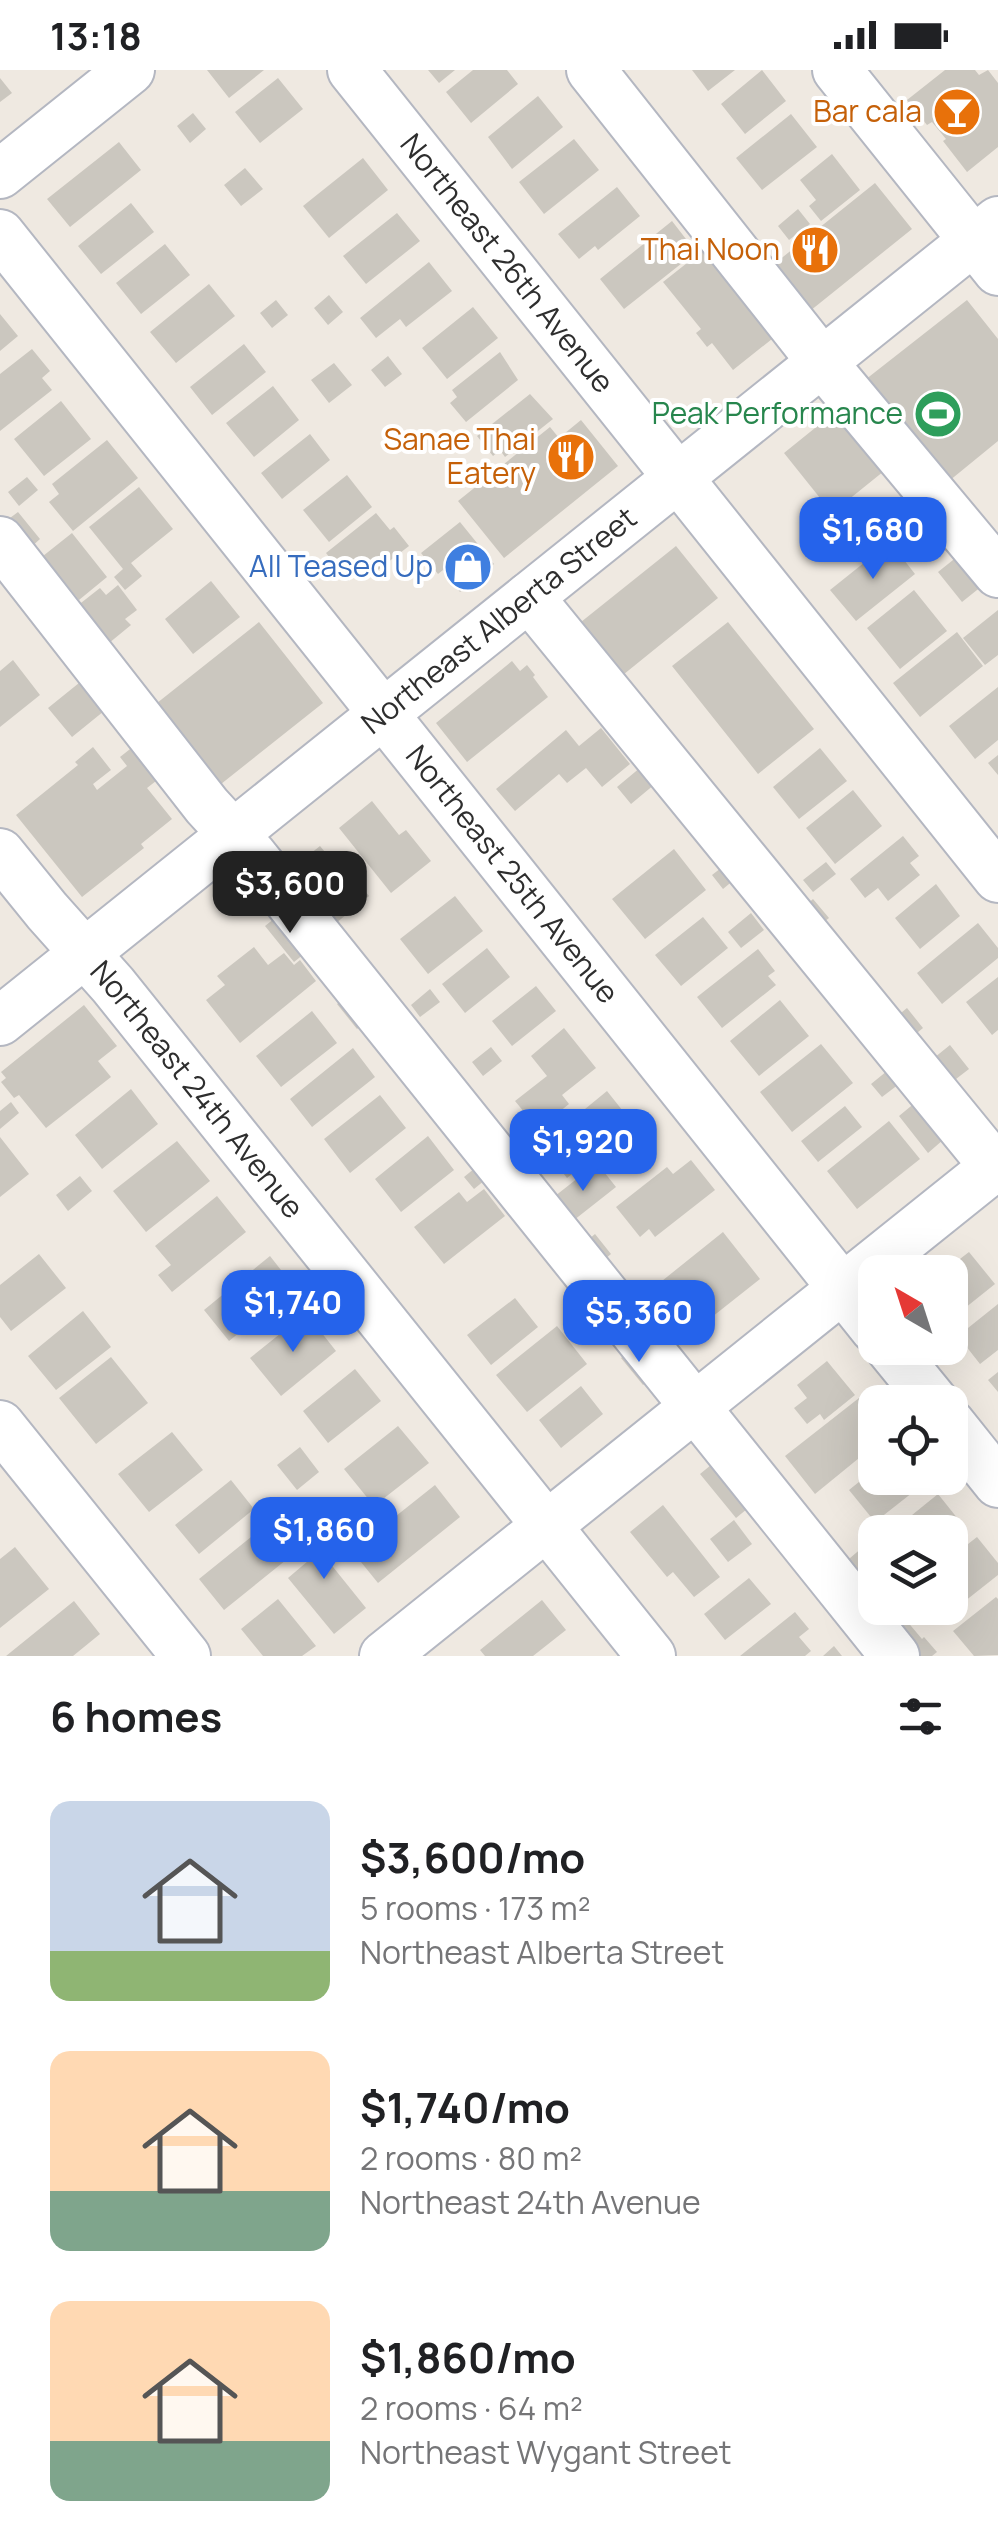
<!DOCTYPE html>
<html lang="en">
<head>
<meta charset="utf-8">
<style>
	body { margin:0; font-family:Manrope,sans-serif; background:#f2f2f2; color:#202124; height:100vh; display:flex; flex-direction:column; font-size:38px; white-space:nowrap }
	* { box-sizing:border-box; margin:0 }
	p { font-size:32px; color:#757577 }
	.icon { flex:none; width:55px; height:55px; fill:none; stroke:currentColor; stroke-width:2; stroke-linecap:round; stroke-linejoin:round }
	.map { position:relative; height:1586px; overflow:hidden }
	.side { display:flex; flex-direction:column; background:#fff; flex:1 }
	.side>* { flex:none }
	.needle { width:65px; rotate:321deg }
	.tools { position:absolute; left:858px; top:1185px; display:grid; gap:20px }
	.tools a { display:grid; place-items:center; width:110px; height:110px; border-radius:20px; background:#fff; box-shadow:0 10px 40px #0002; font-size:50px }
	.price { position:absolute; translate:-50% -85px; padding:0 22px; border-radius:20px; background:#2563eb; color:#fff; font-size:32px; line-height:65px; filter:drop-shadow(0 2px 5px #0008) }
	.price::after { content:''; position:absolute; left:50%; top:60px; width:30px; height:22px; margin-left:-15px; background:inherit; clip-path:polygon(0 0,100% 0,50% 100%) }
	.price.current { background:#222; color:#fff }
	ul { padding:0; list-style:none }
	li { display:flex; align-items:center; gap:30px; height:250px; padding:0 50px }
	li span { display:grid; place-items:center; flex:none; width:280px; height:200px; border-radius:20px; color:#555 }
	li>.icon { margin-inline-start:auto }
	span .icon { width:120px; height:120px; fill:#fffc; stroke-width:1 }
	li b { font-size:42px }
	h2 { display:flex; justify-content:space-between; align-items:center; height:120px; padding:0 50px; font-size:42px }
	.status { display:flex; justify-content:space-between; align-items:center; height:70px; padding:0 50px; background:#fff; direction:ltr }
	.status svg { height:28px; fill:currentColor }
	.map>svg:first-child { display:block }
	.building { fill:#cbc7bf }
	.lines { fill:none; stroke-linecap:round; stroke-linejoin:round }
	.minor-casing { stroke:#b4b7c1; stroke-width:52 }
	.minor { stroke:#fff; stroke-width:48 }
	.labels { text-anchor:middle; stroke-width:8; stroke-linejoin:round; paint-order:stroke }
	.food-label { font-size:30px; fill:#c56008; stroke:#fff; text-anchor:end }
	.street-label { font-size:30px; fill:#2e2e2e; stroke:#fff }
	.leisure-label { font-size:30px; fill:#27864d; stroke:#fff; text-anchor:end }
	.shop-label { font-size:30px; fill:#366cbe; stroke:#fff; text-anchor:end }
</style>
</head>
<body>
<div class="status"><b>13:18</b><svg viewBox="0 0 49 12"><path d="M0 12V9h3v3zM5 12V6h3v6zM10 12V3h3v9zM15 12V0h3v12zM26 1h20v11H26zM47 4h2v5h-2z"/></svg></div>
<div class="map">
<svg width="998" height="1586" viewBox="0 0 998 1586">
	<rect width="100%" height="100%" fill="#efe9e1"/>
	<!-- building -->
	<path class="building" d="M 207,0 L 264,0 L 229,28 Z
		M 428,0 L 455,0 L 439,13 Z
		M 473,0 L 507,0 L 518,14 L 471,53 L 446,22 Z
		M 692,0 L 735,0 L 708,21 Z
		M 762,0 L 786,31 L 745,64 L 721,34 Z
		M 945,0 L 975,0 L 979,5 L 988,0 L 998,13 L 998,77 L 967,102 L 943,71 L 946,69 L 932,52 L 927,55 L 907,30 Z
		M 0,8 L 12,23 L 0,32 Z
		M 278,8 L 303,39 L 260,73 L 235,42 Z
		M 538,26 L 563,57 L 512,99 L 488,67 Z
		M 193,43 L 206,59 L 190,73 L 177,56 Z
		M 791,44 L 817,77 L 762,120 L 736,88 Z
		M 574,69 L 599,100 L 544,144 L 519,112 Z
		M 119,72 L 141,100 L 70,157 L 47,129 Z
		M 832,84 L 860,120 L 821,151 L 809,136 L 816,130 L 800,110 Z
		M 363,88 L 388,120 L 329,168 L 303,136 Z
		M 245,98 L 263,119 L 241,136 L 224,115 Z
		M 875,113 L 912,159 L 800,249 L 763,203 Z
		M 617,117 L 640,146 L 598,180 L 595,176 L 579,189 L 558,164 Z
		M 131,133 L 154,162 L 101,204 L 78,176 Z
		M 798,139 L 810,154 L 789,170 L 778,156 Z
		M 397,143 L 420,171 L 366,214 L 343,186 Z
		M 672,151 L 696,182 L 624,239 L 600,209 Z
		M 165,174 L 190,205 L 141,244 L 116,213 Z
		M 706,178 L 777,265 L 733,300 L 712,273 L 707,277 L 696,263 L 701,259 L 663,212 Z
		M 429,192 L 452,221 L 406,257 L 400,249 L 376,268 L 360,248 Z
		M 209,214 L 235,246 L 176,293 L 150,262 Z
		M 329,225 L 343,242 L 328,255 L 314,238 Z
		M 276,230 L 288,245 L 272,258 L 260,243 Z
		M 967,230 L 998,269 L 998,371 L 938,420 L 856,317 Z
		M 473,237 L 498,268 L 447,309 L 422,278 Z
		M 0,244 L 18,266 L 0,281 Z
		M 244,274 L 266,302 L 212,345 L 190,317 Z
		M 32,279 L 50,301 L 42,308 L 52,320 L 0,361 L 0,304 Z
		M 500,282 L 518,310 L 466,352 L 450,333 L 457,327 L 452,320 Z
		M 388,286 L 402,304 L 385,317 L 371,300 Z
		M 334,293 L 352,315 L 329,333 L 311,310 Z
		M 273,316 L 299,350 L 254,387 L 226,353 Z
		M 530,324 L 553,349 L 505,387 L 500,380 L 493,386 L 477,366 Z
		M 61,331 L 91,369 L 44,406 L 14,369 Z
		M 841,337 L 889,397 L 832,443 L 784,383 Z
		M 581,350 L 618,396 L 504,488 L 458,431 L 550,357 L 559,368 Z
		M 310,364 L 330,390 L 282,429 L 261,403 Z
		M 107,370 L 138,408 L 73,461 L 49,432 L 59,424 L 52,414 Z
		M 347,405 L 372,437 L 329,472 L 303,440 Z
		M 27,407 L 38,420 L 19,436 L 8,422 Z
		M 139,417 L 173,459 L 131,493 L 142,506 L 125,520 L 114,507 L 123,499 L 89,457 Z
		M 18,442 L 40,469 L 29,479 L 6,451 Z
		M 376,443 L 390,460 L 394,457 L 409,476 L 374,503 L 368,496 L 348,511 L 326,483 Z
		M 460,452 L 494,494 L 460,522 L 443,500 L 438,504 L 421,483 Z
		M 72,463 L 107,507 L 79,530 L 43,486 Z
		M 890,472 L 915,504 L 856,551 L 830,520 Z
		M 676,476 L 718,528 L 613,613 L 571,560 Z
		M 963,482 L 987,512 L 962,532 L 938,502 Z
		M 211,511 L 240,547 L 193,584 L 165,549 Z
		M 118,515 L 137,540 L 125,549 L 131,555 L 103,578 L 72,540 L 100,518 L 106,525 Z
		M 914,520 L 947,561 L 900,599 L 867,558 Z
		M 998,540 L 998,585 L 985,595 L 963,568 Z
		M 259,552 L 323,633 L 216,718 L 152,637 Z
		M 728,552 L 814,659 L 758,704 L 672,596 Z
		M 957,562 L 983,596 L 920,647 L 893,613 Z
		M 13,590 L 40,625 L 0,657 L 0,601 Z
		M 512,591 L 520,601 L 527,595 L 535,605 L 533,607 L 548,627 L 467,692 L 436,653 Z
		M 79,613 L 93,631 L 100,626 L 109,637 L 72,667 L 48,638 Z
		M 998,617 L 998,670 L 975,689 L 949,656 Z
		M 601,658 L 630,694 L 602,717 L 586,698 L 567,713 L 559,704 L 515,741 L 496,719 L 566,660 L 579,676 Z
		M 139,672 L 165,704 L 147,718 L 172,749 L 141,774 L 144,778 L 82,827 L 16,745 L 78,695 L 75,692 L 93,677 L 111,700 L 93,714 L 97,720 L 127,696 L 120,687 Z
		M 820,678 L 847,711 L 799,749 L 773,717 Z
		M 998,685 L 998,705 L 988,693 Z
		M 641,697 L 655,714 L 631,734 L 617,717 Z
		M 853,720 L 882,756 L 835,794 L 806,758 Z
		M 372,731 L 399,765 L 406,760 L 431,791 L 391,823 L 339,758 Z
		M 903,766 L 919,786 L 910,793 L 920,805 L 888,831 L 878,818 L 865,828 L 850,809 Z
		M 320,776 L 340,800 L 345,796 L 369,826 L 330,858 L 286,803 Z
		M 674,779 L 706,820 L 645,869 L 612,829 Z
		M 730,791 L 741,804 L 723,819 L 712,805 Z
		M 826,792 L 836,804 L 813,822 L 803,810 Z
		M 936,814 L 960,846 L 920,879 L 895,848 Z
		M 455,826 L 483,861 L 428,904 L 400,869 Z
		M 813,829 L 829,848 L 819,856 L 804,837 Z
		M 285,840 L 314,876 L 294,892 L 265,856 Z
		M 751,843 L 764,860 L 741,878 L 728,862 Z
		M 703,847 L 728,878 L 681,916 L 655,885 Z
		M 978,853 L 998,878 L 998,888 L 942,934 L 917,903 Z
		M 254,877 L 268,895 L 284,883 L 294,895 L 300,890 L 316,911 L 240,973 L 206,930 L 225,915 L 217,906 Z
		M 487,878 L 510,907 L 465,943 L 442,914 Z
		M 758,879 L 775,901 L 768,906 L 776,915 L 722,958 L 697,927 Z
		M 998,907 L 998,960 L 992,965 L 966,932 Z
		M 536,916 L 556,941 L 512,976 L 492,951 Z
		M 430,919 L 440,932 L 420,947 L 411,935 Z
		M 349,924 L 368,949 L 357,959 L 337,934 Z
		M 780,930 L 809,966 L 759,1006 L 730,971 Z
		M 84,935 L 117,976 L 98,991 L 111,1007 L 46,1058 L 19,1025 L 14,1028 L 1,1012 L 6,1008 L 1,1002 Z
		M 907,938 L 923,958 L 907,971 L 891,951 Z
		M 312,941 L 337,973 L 281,1017 L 256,986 Z
		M 564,958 L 596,998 L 562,1025 L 569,1034 L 538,1059 L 515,1031 L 547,1006 L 531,986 Z
		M 821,974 L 853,1013 L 792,1062 L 760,1022 Z
		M 950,975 L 969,999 L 943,1019 L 924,996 Z
		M 491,977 L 502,991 L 483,1006 L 472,992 Z
		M 353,978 L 375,1007 L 312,1057 L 290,1029 Z
		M 892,997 L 903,1011 L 882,1027 L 871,1014 Z
		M 131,1019 L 158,1054 L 102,1099 L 75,1065 Z
		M 607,1021 L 634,1055 L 567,1108 L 541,1075 Z
		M 380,1025 L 406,1058 L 350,1103 L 324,1069 Z
		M 922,1027 L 951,1063 L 928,1083 L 899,1046 Z
		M 11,1032 L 19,1043 L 0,1059 L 0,1041 Z
		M 845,1036 L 862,1057 L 818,1092 L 801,1071 Z
		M 889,1051 L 920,1089 L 857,1139 L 827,1101 Z
		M 428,1066 L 454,1100 L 401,1142 L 375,1109 Z
		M 0,1067 L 29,1104 L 0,1127 Z
		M 177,1071 L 210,1111 L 146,1162 L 113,1121 Z
		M 691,1090 L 715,1120 L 655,1167 L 649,1159 L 640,1167 L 616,1137 L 667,1097 L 673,1104 Z
		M 597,1093 L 616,1117 L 569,1154 L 550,1130 Z
		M 480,1094 L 490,1106 L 474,1119 L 464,1107 Z
		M 80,1106 L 92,1121 L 68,1141 L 56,1125 Z
		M 484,1119 L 505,1146 L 444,1194 L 414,1157 L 459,1122 L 467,1132 Z
		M 217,1126 L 246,1162 L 172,1222 L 158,1205 L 171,1195 L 155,1176 Z
		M 723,1162 L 760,1209 L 669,1281 L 632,1235 Z
		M 595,1164 L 611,1184 L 599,1194 L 583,1174 Z
		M 969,1182 L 995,1214 L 950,1250 L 950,1202 L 943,1202 Z
		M 39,1184 L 66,1218 L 11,1261 L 0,1247 L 0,1215 Z
		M 270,1186 L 295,1218 L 229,1271 L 204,1240 Z
		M 515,1228 L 538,1257 L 491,1295 L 467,1265 Z
		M 998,1234 L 998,1280 L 980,1294 L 958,1266 Z
		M 83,1241 L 111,1277 L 56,1320 L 28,1286 Z
		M 306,1243 L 336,1281 L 281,1326 L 250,1288 Z
		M 557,1256 L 587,1294 L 527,1342 L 496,1305 Z
		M 636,1275 L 657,1303 L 643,1315 L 621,1288 Z
		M 111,1287 L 148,1333 L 96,1374 L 59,1328 Z
		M 827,1291 L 855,1325 L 824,1350 L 820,1344 L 807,1354 L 794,1338 L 807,1328 L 797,1315 Z
		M 355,1299 L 381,1331 L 328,1373 L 303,1341 Z
		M 998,1302 L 998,1322 L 988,1310 Z
		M 581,1316 L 603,1344 L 561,1378 L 539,1350 Z
		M 859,1328 L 875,1348 L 875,1375 L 815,1424 L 785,1386 Z
		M 398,1356 L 429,1393 L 374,1436 L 344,1399 Z
		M 172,1362 L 203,1400 L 149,1442 L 118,1404 Z
		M 300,1377 L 319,1402 L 297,1420 L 277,1395 Z
		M 722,1386 L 758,1430 L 736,1448 L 700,1404 Z
		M 875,1399 L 875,1408 L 931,1408 L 875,1452 L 849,1420 Z
		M 231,1410 L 254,1439 L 199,1484 L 175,1455 Z
		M 435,1415 L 460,1447 L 378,1513 L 352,1481 Z
		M 938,1424 L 966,1459 L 950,1472 L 950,1462 L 891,1462 Z
		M 663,1435 L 720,1507 L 694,1527 L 673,1502 L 667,1507 L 630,1462 Z
		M 734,1450 L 752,1474 L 728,1492 L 710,1469 Z
		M 315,1452 L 332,1474 L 321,1482 L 366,1538 L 334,1564 L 288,1508 L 308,1491 L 292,1471 Z
		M 261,1459 L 286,1490 L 224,1540 L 199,1509 Z
		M 977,1467 L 998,1493 L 998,1505 L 960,1535 L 950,1523 L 950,1488 Z
		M 15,1477 L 49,1519 L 0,1558 L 0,1489 Z
		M 863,1477 L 875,1494 L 856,1510 L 843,1494 Z
		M 749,1508 L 771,1534 L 725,1570 L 704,1544 Z
		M 996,1527 L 998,1529 L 998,1585 L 974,1586 L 953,1561 Z
		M 278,1529 L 316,1576 L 302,1586 L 263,1586 L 241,1559 Z
		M 542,1530 L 566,1560 L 533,1586 L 485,1586 L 480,1580 Z
		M 74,1531 L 100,1564 L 73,1586 L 6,1586 Z
		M 795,1542 L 809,1559 L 799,1567 L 811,1581 L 805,1586 L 740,1586 Z
		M 906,1550 L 922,1569 L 924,1567 L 937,1582 L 932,1586 L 906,1586 L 885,1567 Z
		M 834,1576 L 842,1586 L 823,1586 Z"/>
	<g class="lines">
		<!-- minor casing -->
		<g class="minor-casing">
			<g id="minor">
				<path id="s1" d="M 352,0 L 998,808"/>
				<path d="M 591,0 L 822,292 L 998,503"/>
				<path d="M 837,0 L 998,201"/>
				<path d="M 0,104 L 130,0"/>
				<path id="s2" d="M 0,164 L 875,1259"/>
				<path d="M 0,471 L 207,736 L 252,785 L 895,1586"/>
				<path d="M 529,527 L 998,1101"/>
				<path id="s3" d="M 0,783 L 47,841 L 113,915 L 651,1586"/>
				<path id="s4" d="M 0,951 L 998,151"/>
				<path d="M 890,1278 L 934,1332"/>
				<path d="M 950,1353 L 998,1413"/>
				<path d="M 0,1355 L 186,1586"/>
				<path d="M 384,1586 L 998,1094"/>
			</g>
		</g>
		<!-- minor -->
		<use href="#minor" class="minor"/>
	</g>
	<!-- icons -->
	<defs>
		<g id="bar-disc" transform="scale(2.5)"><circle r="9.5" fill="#e8710a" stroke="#fff"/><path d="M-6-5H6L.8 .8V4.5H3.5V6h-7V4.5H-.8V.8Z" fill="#fff"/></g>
		<g id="restaurant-disc" transform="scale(2.5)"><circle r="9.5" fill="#e8710a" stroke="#fff"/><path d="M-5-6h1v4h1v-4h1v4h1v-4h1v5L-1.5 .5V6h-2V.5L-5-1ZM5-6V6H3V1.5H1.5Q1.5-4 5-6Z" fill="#fff"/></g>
		<g id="stadium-disc" transform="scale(2.5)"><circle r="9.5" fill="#2e9e5b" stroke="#fff"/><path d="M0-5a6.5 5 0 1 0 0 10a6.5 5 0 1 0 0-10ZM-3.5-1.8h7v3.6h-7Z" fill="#fff"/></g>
		<g id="shop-disc" transform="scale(2.5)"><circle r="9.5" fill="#3f7fe0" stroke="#fff"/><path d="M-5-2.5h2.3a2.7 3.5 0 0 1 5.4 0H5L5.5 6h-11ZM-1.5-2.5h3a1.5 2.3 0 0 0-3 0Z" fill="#fff"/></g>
	</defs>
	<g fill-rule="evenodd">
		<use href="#bar-disc" x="957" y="42"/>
		<use href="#restaurant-disc" x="815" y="180"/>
		<use href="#stadium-disc" x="938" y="344"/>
		<use href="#restaurant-disc" x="571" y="387"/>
		<use href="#shop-disc" x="468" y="497"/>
	</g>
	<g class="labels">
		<!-- food labels -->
		<g class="food-label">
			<text x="922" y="52">Bar cala</text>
			<text x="780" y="190">Thai Noon</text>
			<text x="536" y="380">Sanae Thai<tspan x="536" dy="34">Eatery</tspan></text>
		</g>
		<!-- street labels -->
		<g class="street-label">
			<text dy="10" stroke="none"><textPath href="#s1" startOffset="248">Northeast 26th Avenue</textPath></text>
			<text dy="10" stroke="none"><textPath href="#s4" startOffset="640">Northeast Alberta Street</textPath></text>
			<text dy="10" stroke="none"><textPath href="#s2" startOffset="820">Northeast 25th Avenue</textPath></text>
			<text dy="10" stroke="none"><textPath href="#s3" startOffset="308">Northeast 24th Avenue</textPath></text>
		</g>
		<!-- leisure labels -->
		<g class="leisure-label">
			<text x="903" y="354">Peak Performance</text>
		</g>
		<!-- shop labels -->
		<g class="shop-label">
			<text x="433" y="507">All Teased Up</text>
		</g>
	</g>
</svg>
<div class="tools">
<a><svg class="needle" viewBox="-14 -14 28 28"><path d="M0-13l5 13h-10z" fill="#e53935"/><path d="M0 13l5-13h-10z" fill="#757577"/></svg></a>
<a><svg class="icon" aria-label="locate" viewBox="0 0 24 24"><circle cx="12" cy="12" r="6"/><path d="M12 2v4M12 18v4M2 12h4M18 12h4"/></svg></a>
<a><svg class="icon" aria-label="layers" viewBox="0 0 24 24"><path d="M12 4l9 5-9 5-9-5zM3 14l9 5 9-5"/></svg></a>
</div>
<b class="price" style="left:873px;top:512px">$1,680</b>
<b class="price current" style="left:290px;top:866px">$3,600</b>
<b class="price" style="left:583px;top:1124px">$1,920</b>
<b class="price" style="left:293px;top:1285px">$1,740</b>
<b class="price" style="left:639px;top:1295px">$5,360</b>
<b class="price" style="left:324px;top:1512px">$1,860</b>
</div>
<section class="side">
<h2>6 homes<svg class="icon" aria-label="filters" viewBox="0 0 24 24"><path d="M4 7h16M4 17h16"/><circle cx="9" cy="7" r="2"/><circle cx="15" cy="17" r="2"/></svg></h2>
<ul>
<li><span style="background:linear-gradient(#c9d6e8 75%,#8fb573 0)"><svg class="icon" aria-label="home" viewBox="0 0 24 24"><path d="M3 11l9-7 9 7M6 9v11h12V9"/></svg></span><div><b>$3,600/mo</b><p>5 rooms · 173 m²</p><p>Northeast Alberta Street</p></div></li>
<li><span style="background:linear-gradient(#ffd9b3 70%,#7fa58c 0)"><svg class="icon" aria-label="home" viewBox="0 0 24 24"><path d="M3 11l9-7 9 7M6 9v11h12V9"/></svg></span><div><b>$1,740/mo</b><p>2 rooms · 80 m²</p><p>Northeast 24th Avenue</p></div></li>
<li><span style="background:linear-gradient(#ffd9b3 70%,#7fa58c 0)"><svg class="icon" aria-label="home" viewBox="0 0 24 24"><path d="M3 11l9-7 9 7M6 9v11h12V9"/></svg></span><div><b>$1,860/mo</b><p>2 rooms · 64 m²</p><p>Northeast Wygant Street</p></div></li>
</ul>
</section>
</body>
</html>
